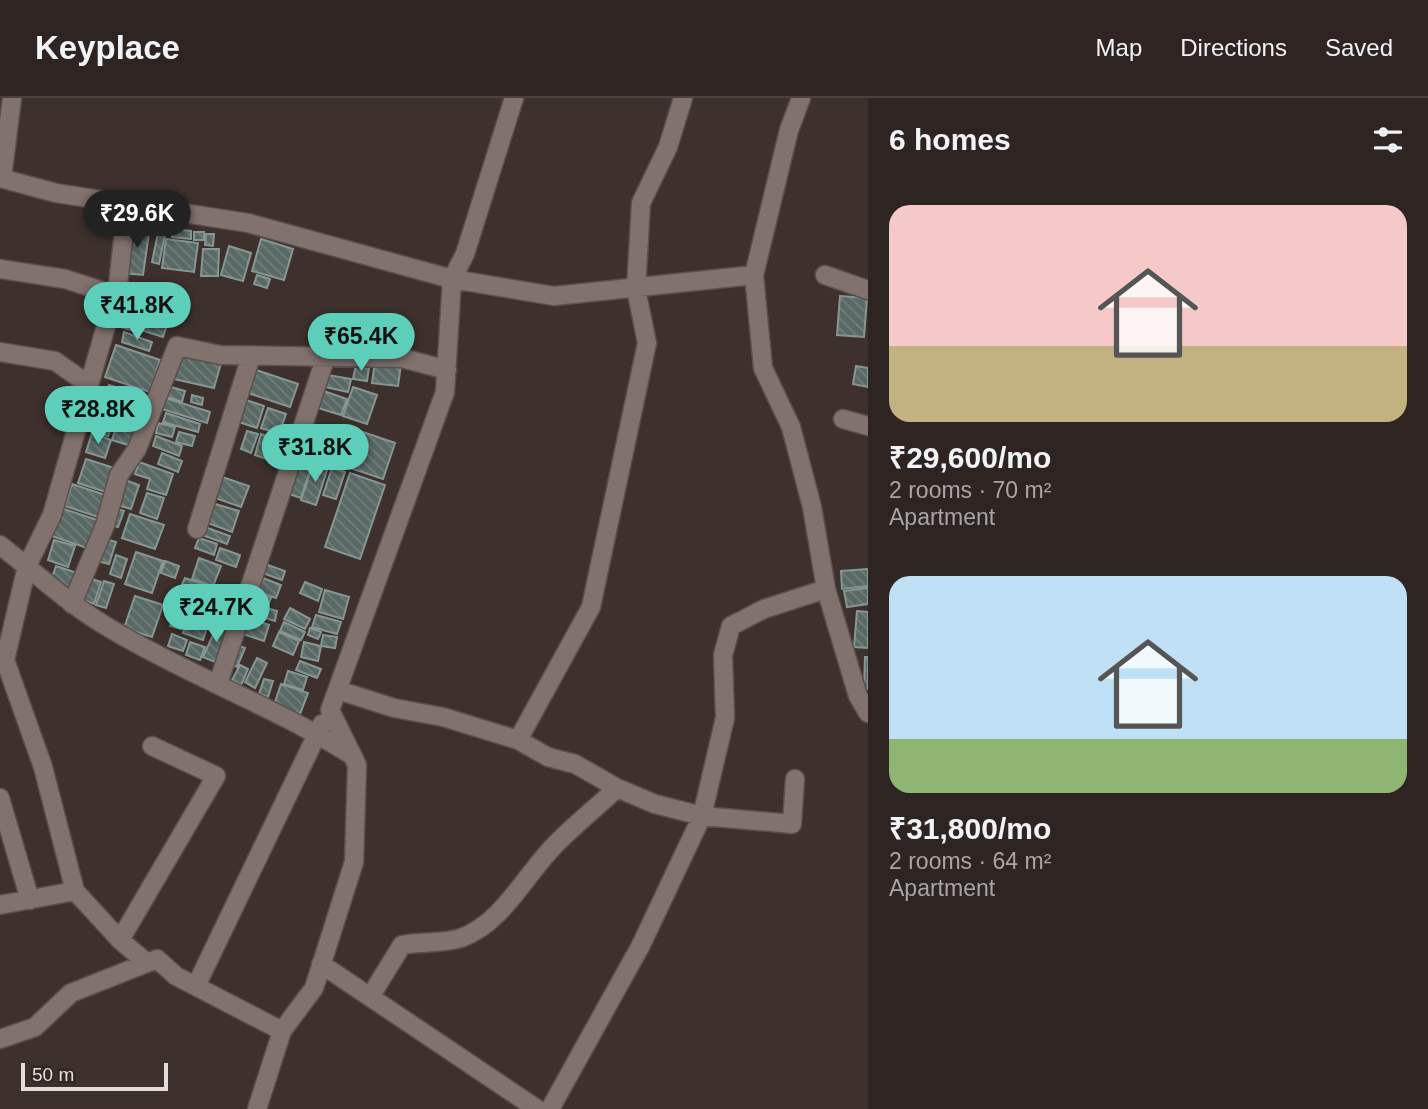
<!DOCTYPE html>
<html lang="en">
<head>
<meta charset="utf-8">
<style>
	body { margin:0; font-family:Arial,sans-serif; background:#3a312f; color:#f1f3f6; height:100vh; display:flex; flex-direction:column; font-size:26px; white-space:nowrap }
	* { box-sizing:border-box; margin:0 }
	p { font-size:23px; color:#a7a5a5 }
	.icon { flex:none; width:38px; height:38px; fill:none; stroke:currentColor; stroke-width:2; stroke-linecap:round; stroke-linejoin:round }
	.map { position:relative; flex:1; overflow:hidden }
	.side { display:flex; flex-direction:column; background:#2e2522; width:560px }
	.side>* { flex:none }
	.scale { position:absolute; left:21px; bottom:18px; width:147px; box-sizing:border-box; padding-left:7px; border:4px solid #e6dddb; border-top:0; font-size:19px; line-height:24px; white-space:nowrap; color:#e6dddb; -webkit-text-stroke:5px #332724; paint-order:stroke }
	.price { position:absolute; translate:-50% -60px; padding:0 16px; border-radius:24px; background:#5dceb9; color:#111; font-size:23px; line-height:46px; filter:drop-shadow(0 2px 4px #0008) }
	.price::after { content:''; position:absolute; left:50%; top:42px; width:21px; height:16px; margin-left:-10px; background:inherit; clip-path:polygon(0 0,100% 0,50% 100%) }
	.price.current { background:#222; color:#fff }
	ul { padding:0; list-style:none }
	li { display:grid; align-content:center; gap:14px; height:371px; padding:0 21px }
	li span { display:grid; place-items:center; height:217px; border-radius:21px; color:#555 }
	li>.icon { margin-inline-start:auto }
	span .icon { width:126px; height:126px; fill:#fffc; stroke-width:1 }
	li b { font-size:30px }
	h2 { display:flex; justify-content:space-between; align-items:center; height:84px; padding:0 21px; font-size:30px }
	header { display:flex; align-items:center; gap:42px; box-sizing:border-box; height:98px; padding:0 35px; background:#2e2522; border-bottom:2px solid #494240 }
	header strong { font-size:33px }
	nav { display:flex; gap:38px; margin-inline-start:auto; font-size:24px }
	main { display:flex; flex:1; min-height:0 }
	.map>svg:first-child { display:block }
	.building { fill:url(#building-back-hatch); stroke:#869793; stroke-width:2 }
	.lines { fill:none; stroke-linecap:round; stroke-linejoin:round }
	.minor-casing { stroke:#5a4f4d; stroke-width:21 }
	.minor { stroke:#81726e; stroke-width:18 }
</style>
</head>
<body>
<header>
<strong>Keyplace</strong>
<nav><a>Map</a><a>Directions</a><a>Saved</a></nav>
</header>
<main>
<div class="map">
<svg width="868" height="1011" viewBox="0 0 868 1011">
	<defs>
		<pattern id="building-back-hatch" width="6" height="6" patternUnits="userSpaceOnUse" patternTransform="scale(1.75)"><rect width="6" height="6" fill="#596966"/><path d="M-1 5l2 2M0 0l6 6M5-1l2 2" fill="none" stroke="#717e7b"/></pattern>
	</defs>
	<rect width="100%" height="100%" fill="#3e312d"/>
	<!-- building -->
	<path class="building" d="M 153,118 L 171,120 L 170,128 L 152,126 Z
		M 131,126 L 150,128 L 143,177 L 123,175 Z
		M 159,130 L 166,131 L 159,166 L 152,164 Z
		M 173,131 L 191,133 L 191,141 L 172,139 Z
		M 194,134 L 204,134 L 204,142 L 194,142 Z
		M 206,136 L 214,136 L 213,148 L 205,147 Z
		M 166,141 L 198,145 L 194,174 L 162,170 Z
		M 261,141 L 293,151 L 284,182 L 252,173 Z
		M 229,148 L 251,155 L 243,183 L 221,177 Z
		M 203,151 L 219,151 L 218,178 L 201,178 Z
		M 257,177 L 270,181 L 267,190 L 254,186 Z
		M 840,198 L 867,200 L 864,239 L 837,237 Z
		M 144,200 L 150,202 L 145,219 L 130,214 L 131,210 L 140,213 Z
		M 150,205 L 172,212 L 163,239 L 141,232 Z
		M 125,219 L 137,223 L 134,233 L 121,229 Z
		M 124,234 L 152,244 L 149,253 L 122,244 Z
		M 116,247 L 160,262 L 150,294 L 105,279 Z
		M 180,255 L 221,265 L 214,290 L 174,281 Z
		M 375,263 L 401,266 L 398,288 L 372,285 Z
		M 356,267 L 369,270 L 367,283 L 353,281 Z
		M 856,268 L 868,270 L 868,289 L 853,286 Z
		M 256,272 L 298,286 L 290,309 L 248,295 Z
		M 328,277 L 351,281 L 348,294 L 325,289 Z
		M 109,287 L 139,297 L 134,313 L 104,303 Z
		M 171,289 L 185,293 L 182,304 L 168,299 Z
		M 353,289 L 377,297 L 367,326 L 343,318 Z
		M 321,292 L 347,301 L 341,317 L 315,309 Z
		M 192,297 L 203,300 L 202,307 L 191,304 Z
		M 162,299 L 210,314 L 207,325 L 159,310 Z
		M 246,302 L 264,308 L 257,330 L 239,324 Z
		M 95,310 L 115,317 L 108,338 L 88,332 Z
		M 268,310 L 286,316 L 279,336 L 261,330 Z
		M 166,315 L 200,326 L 198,334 L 163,324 Z
		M 120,316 L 140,322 L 131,348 L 112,342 Z
		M 158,325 L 175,329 L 172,339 L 156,335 Z
		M 307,327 L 335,337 L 327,362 L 298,353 Z
		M 348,329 L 395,345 L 383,381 L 335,365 Z
		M 247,333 L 258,336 L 251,355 L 241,351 Z
		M 179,334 L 195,338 L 192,348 L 176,344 Z
		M 92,335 L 111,342 L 105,360 L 86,354 Z
		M 261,336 L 279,343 L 273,363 L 255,357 Z
		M 156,338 L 182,348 L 179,358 L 153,348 Z
		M 162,355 L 182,363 L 178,374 L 158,366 Z
		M 296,357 L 313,363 L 301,400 L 283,394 Z
		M 86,361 L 114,370 L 106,394 L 78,385 Z
		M 139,364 L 173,376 L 166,397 L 147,391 L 150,381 L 135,376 Z
		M 314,364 L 328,369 L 316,407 L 301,402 Z
		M 332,370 L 345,374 L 336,401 L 323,397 Z
		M 350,375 L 385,387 L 360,461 L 325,449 Z
		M 222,379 L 249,388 L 241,409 L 215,400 Z
		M 125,382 L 139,387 L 131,411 L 117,407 Z
		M 72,386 L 105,397 L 98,419 L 65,408 Z
		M 147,395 L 164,400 L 157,421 L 140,415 Z
		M 212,405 L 239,413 L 232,434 L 205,424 Z
		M 58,409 L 100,423 L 90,451 L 49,437 Z
		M 114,410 L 124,413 L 118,429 L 108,426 Z
		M 130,416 L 164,427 L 155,451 L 122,440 Z
		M 202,428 L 230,438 L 227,446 L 199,436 Z
		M 199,440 L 217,446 L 214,457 L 195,450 Z
		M 105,441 L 116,444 L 109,466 L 97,463 Z
		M 54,442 L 75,448 L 68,469 L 48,462 Z
		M 220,450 L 240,457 L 236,469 L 216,462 Z
		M 136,454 L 163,463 L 152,495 L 125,486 Z
		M 116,457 L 127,461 L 121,480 L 110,476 Z
		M 199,460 L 221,468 L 213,488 L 192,481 Z
		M 165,463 L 179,468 L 175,480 L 161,475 Z
		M 265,466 L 285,473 L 282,482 L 262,475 Z
		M 56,468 L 80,476 L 75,493 L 50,485 Z
		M 868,471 L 868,488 L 842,491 L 841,473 Z
		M 86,479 L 101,484 L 94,506 L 79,500 Z
		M 185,480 L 202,486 L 200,495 L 181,489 Z
		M 263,480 L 281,487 L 276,500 L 258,494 Z
		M 104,483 L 114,486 L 106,510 L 96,507 Z
		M 305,484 L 322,491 L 318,503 L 300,495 Z
		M 868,490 L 868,506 L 847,509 L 844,493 Z
		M 182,492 L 215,503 L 211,513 L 179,502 Z
		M 325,492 L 349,499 L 343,521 L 319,514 Z
		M 255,494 L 271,500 L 268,507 L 252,501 Z
		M 135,498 L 163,507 L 152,539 L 124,530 Z
		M 178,505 L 189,509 L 181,531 L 170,528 Z
		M 250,505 L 277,513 L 275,523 L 247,515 Z
		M 191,510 L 211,517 L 203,542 L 183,535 Z
		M 290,510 L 310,521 L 305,531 L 284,521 Z
		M 857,513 L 868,514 L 868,550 L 854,549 Z
		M 316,517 L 341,524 L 337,536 L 312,529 Z
		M 246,519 L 269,527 L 264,543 L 240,535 Z
		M 284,524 L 305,534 L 301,542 L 280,533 Z
		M 217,528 L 229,534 L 215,564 L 203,559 Z
		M 310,530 L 321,534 L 318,541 L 308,537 Z
		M 279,534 L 299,543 L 293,557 L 273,548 Z
		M 172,536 L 187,542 L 183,553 L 168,548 Z
		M 323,537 L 337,539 L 335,550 L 321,548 Z
		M 190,544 L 205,549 L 200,562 L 186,557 Z
		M 304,544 L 321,548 L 318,563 L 301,559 Z
		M 237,547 L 245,550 L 237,569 L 230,565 Z
		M 865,559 L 868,559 L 868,591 L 864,590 Z
		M 257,560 L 267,565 L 255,590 L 245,584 Z
		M 300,563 L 321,571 L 317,580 L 296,572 Z
		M 240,567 L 248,571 L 241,587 L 232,582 Z
		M 288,573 L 307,579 L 303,592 L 284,586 Z
		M 264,581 L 273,583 L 268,599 L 259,596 Z
		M 281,586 L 308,595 L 300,616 L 274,607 Z"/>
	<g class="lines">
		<!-- minor casing -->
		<g class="minor-casing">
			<path id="minor" d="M 0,80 L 56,95 L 248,125 L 452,181 L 465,156 L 514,0
				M 2,80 L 12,0
				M 0,171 L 65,181 L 115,197
				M 754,177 L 763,270 L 791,329 L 812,409 L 826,491
				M 825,177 L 868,192
				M 0,254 L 55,263 L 89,287
				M 843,321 L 868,328
				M 197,431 L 251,258
				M 0,447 C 37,476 71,508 111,531 C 189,578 276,609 353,658
				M 72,506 L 105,427 L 119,377 L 137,351 L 177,248 L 220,257 L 402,260 L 447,272
				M 218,586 L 326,258
				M 338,592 L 394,610 L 443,619 L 518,642 L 591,509 L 647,245 L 636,191 L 641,105 L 668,49 L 683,0
				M 518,642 L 548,659 L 575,666 L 617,690 L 655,706 L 702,718 L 725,620 L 723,557 L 731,528 L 764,511 L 826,491 L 858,598 L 868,615
				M 0,700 L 30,802
				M 75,793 L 43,669 L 5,562 L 27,468 L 52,417 L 118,186 L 127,107
				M 0,807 L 75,793 L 120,842 L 147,865
				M 120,842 L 216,678 L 152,648
				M 321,866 L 537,1011
				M 196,888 L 322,626
				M 370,899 L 402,847 C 422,843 442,846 461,840 C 501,826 525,778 553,749 C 573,728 596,710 617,690
				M 0,941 L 35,929 L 71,895 L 157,861 L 176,878 L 282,933
				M 257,1011 L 282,933 L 314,890 L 354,764 L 357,667 L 330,612 L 445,294 L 452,181 L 554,198 L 754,177 L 789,32 L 801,0
				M 550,1011 L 641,847 L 702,718 L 792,726 L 795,681"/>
		</g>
		<!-- minor -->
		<use href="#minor" class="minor"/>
	</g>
</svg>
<div class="scale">50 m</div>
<b class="price current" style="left:137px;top:152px">₹29.6K</b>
<b class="price" style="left:137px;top:244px">₹41.8K</b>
<b class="price" style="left:361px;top:275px">₹65.4K</b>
<b class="price" style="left:98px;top:348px">₹28.8K</b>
<b class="price" style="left:315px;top:386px">₹31.8K</b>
<b class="price" style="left:216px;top:546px">₹24.7K</b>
</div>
<section class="side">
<h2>6 homes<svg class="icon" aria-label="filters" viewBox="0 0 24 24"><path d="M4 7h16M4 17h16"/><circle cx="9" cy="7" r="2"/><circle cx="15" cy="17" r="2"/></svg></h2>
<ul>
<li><span style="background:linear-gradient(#f6c9c9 65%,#c2b280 0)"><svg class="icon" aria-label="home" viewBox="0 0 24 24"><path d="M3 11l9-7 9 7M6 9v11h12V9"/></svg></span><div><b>₹29,600/mo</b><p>2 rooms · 70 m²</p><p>Apartment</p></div></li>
<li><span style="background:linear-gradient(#bfe0f5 75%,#8fb573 0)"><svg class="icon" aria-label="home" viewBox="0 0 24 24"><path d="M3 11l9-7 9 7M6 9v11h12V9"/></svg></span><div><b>₹31,800/mo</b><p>2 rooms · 64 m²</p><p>Apartment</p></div></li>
</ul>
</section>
</main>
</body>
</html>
